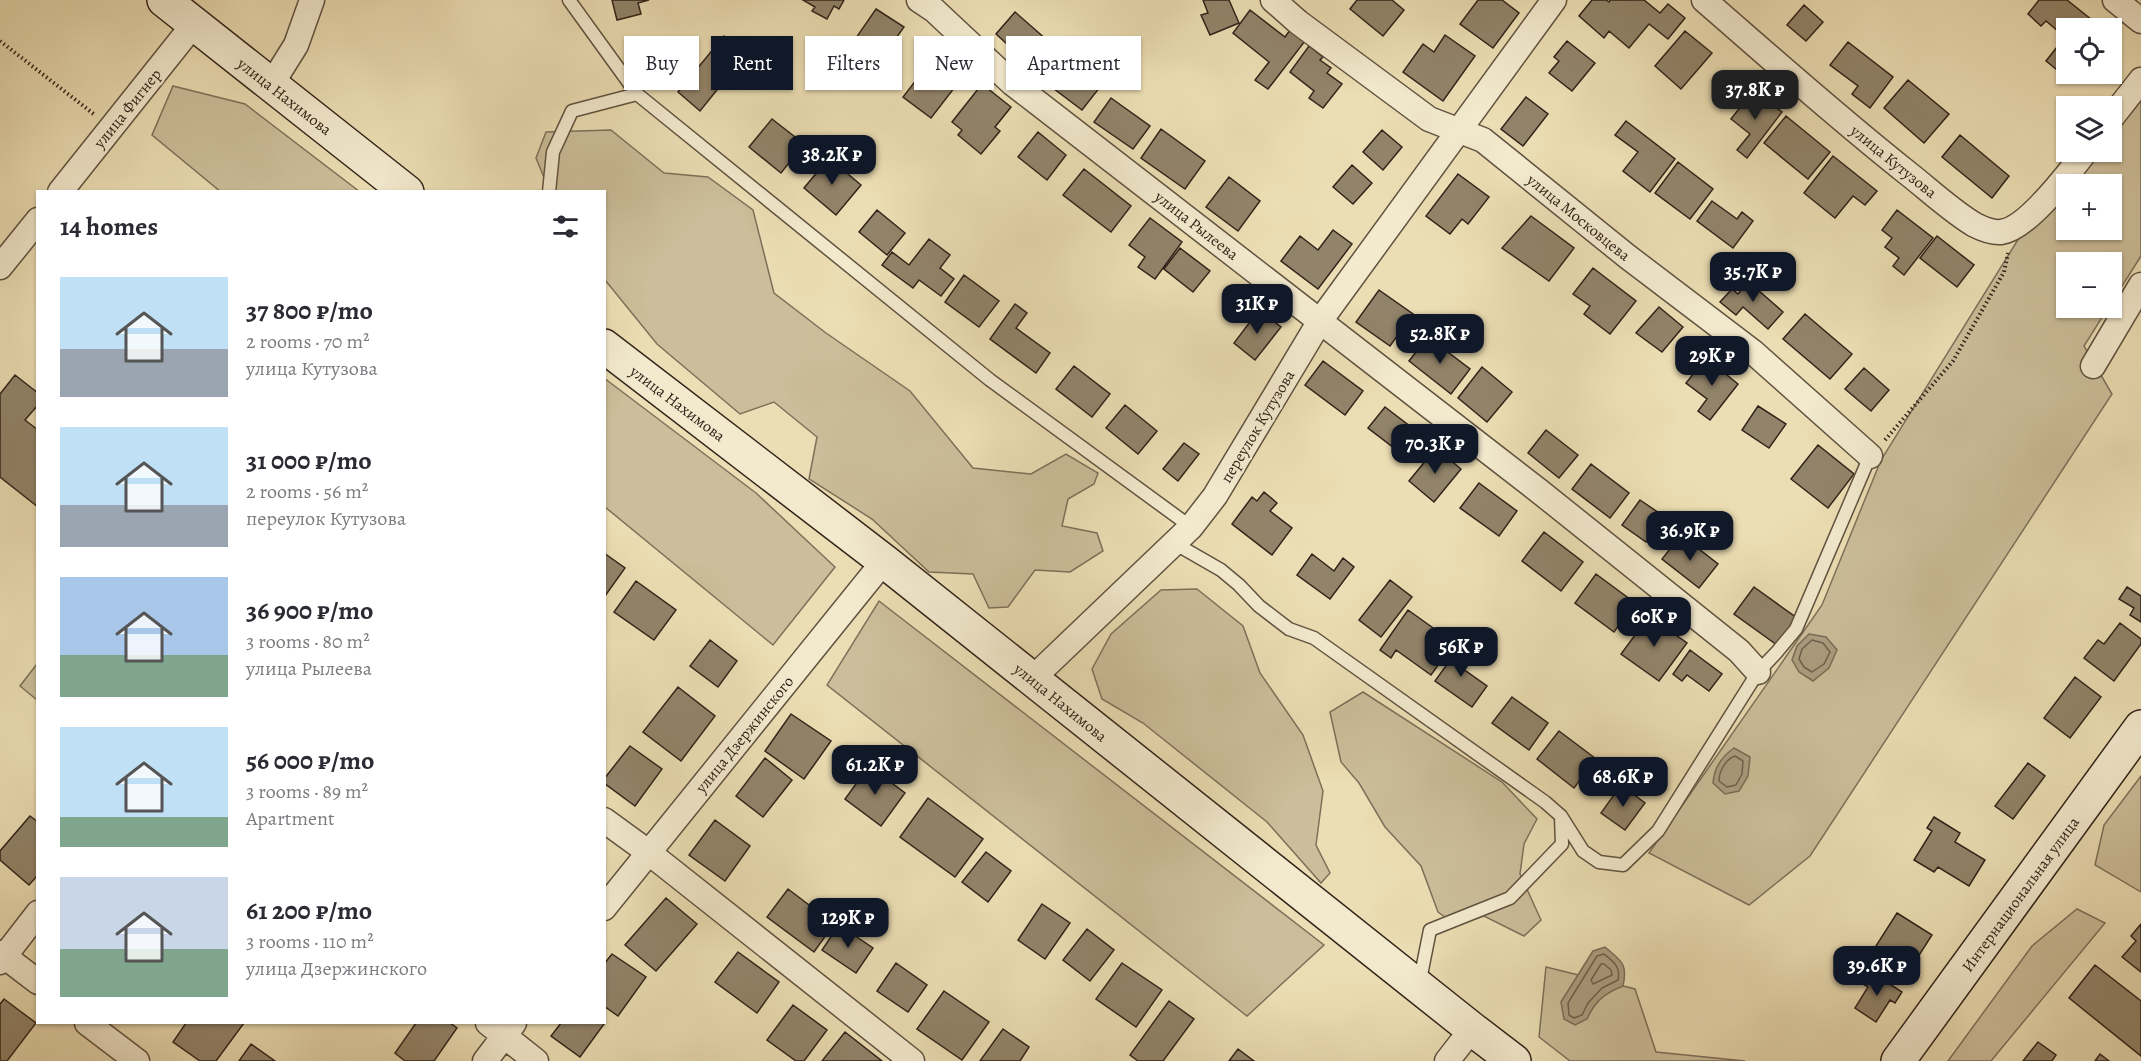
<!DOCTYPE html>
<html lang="en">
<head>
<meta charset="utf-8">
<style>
	body { margin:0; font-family:Alegreya,serif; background:#f7f7f7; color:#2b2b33; height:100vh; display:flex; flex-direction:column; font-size:22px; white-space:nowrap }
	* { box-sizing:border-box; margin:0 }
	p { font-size:20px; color:#7c7c81 }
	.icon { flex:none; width:33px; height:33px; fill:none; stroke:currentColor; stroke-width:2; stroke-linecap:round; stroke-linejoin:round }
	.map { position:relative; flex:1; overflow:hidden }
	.panel { position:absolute; left:36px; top:190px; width:570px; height:834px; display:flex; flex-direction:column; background:#fff; border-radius:0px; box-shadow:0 2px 4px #0004 }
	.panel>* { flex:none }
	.banner { position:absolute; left:624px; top:36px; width:570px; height:54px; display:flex; gap:12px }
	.controls { position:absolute; left:2056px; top:18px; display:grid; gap:12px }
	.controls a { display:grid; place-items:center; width:66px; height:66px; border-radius:0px; background:#fff; box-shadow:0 2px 4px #0004; font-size:30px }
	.price { position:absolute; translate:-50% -51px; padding:0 14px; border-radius:12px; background:#111827; color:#fff; font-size:20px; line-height:39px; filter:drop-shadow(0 2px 3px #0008) }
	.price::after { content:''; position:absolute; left:50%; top:36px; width:18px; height:14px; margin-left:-9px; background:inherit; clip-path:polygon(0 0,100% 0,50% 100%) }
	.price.active { background:#222; color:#fff }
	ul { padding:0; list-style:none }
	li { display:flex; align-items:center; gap:18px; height:150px; padding:0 24px }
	li span { display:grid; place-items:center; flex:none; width:168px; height:120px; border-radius:0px; color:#555 }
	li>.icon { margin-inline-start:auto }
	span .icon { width:72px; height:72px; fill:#fffc; stroke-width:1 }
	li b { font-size:26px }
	h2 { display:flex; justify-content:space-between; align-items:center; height:72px; padding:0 24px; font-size:26px }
	.pill { padding:0 21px; border-radius:0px; background:#fff; box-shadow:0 2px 4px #0004; font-size:21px; line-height:54px }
	.pill.active { background:#111827; color:#fff }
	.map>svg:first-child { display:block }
	.green { fill:#ccbe9a; stroke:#7e705a; stroke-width:1.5; fill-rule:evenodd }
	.water { fill:#ac9e80; stroke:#7b6d57; stroke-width:1.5 }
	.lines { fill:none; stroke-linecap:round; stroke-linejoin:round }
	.shore { stroke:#6e604d; stroke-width:1.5 }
	.building { fill:#92846a; stroke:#31231a; stroke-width:1.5 }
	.service-casing { stroke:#605240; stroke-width:15 }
	.minor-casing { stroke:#605240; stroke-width:27 }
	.secondary-casing { stroke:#31231a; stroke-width:36 }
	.path { stroke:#31231a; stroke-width:4; stroke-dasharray:1.5 3; stroke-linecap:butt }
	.service { stroke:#f3eace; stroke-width:12 }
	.minor { stroke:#f3eace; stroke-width:24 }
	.secondary { stroke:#f3eace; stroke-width:33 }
	.labels { text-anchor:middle; stroke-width:5; stroke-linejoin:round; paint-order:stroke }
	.street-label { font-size:16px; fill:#31231a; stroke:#f3eace }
</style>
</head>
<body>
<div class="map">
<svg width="2141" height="1061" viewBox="0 0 2141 1061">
	<rect width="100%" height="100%" fill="#ecdeb4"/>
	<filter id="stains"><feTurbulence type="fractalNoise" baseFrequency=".00333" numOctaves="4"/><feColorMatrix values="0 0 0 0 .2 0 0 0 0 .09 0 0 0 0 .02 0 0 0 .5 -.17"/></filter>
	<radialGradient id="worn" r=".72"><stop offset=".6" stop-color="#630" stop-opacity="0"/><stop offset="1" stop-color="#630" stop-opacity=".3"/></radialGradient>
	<!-- green -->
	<path class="green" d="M 173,86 L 245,104 L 360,192 L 221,192 L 152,135 Z
		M 2141,92 L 2141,256 L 2112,302 L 2112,262 L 2067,262 L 2067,308 L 2108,308 L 2084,346 L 2112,394 L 1810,856 L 1749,905 L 1649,853 L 1822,605 L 1881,460 L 2019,238 L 2091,152 L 2112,152 L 2112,127 ZM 2067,184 L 2112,184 L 2112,230 L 2067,230 Z
		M 611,130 L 664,173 L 708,177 L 753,210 L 774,293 L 826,333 L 910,391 L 973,468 L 1031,474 L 1066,454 L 1098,473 L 1094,484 L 1068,499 L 1062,526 L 1097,533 L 1103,551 L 1070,572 L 1035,570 L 1008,607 L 989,608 L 973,574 L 929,572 L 872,519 L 809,479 L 817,437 L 774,402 L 740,414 L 657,344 L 605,280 L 604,192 L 550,192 L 536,158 L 546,132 Z
		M 604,378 L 756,493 L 835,567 L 773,645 L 605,507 Z
		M 1197,589 L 1243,626 L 1260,673 L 1303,735 L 1323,791 L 1316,845 L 1330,873 L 1321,883 L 1267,822 L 1143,723 L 1102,699 L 1092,669 L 1111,634 L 1161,590 Z
		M 879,601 L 1324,945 L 1247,1016 L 827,685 Z
		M 37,664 L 37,700 L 20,686 Z
		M 1363,692 L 1502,782 L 1537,819 L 1524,844 L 1520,874 L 1541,920 L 1524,936 L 1484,916 L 1456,925 L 1438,912 L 1421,866 L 1385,827 L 1359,783 L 1341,762 L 1330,712 Z
		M 2141,776 L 2141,892 L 2095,865 L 2104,825 Z
		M 2077,909 L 2105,923 L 1991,1061 L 1948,1061 L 2032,946 Z
		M 1546,967 L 1635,989 L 1656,1052 L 1745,1061 L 1570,1061 L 1539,1037 Z"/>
	<!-- water -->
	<path class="water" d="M 1809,634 L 1826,637 L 1837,650 L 1829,668 L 1813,681 L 1799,672 L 1792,660 L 1797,646 Z
		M 1734,748 L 1750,757 L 1748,776 L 1739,791 L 1725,794 L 1713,783 C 1714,768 1721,757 1734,748 Z
		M 1605,947 C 1621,961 1628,963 1623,986 C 1605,993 1595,1001 1587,1019 L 1575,1025 L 1564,1019 L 1561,1002 L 1593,951 Z"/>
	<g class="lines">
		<!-- shore -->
		<path class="shore" d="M 1812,640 L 1823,643 L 1830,652 L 1824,664 L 1812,672 L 1804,667 L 1799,659 L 1802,649 Z
			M 1735,756 L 1743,761 L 1742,774 L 1736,785 L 1727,787 L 1719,781 C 1719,771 1726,759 1735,756 Z
			M 1604,954 C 1614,962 1621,967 1618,980 L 1602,988 L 1588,1003 L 1582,1015 L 1574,1018 L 1569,1015 L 1568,1003 L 1597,956 Z
			M 1601,964 L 1604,964 L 1611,970 L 1612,975 L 1593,984 L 1591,980 Z"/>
	</g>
	<!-- building -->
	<path class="building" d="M 612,0 L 649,0 L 638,3 L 641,14 L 617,20 Z
		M 803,0 L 844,0 L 839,9 L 834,6 L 827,19 L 812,11 L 815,7 Z
		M 1203,0 L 1229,0 L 1239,23 L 1210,35 L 1201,15 L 1208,13 Z
		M 1357,0 L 1392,0 L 1404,10 L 1383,36 L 1350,9 Z
		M 1478,0 L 1502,0 L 1519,13 L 1493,48 L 1460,24 Z
		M 1592,0 L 1606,0 L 1609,2 L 1610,0 L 1644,0 L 1660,13 L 1668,4 L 1685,18 L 1668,39 L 1649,24 L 1629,48 L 1609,31 L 1604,38 L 1579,16 Z
		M 2039,0 L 2067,0 L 2102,28 L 2067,28 L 2067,74 L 2071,74 L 2067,78 L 2046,61 L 2065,37 L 2046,21 L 2041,26 L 2028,14 Z
		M 1804,5 L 1823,22 L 1806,41 L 1787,25 Z
		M 876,9 L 904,27 L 886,52 L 880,48 L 868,65 L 847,51 Z
		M 1250,10 L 1285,37 L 1290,30 L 1305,41 L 1268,89 L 1255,80 L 1269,62 L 1233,33 Z
		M 1015,12 L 1047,40 L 1028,63 L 996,34 Z
		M 1685,31 L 1712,53 L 1681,89 L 1655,66 Z
		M 1445,35 L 1475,56 L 1443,101 L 1403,72 L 1423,44 L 1434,52 Z
		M 724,36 L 746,54 L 700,111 L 678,92 Z
		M 1567,41 L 1595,63 L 1572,91 L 1549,73 L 1559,61 L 1554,57 Z
		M 1848,42 L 1893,77 L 1870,108 L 1852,94 L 1858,86 L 1830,65 Z
		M 1309,46 L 1323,57 L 1320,60 L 1331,68 L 1327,73 L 1342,84 L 1323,108 L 1309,98 L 1314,91 L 1290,72 Z
		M 937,53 L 965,74 L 931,118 L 903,97 Z
		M 1066,54 L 1104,82 L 1082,110 L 1045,82 Z
		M 1908,80 L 1949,114 L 1924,143 L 1884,108 Z
		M 982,84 L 1011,107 L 995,127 L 1000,131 L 981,154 L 958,135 L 962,130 L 952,122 Z
		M 1754,90 L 1782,112 L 1747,158 L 1737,150 L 1750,134 L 1731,119 Z
		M 1526,97 L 1548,114 L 1523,146 L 1501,129 Z
		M 1111,98 L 1150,126 L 1133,149 L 1094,122 Z
		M 1786,116 L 1830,152 L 1808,179 L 1764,143 Z
		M 772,119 L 804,144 L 781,173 L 749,147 Z
		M 1626,121 L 1675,159 L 1650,192 L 1623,171 L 1638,152 L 1615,135 Z
		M 1161,129 L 1205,161 L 1185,189 L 1141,158 Z
		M 1382,130 L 1402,147 L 1383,170 L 1363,152 Z
		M 1038,132 L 1066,155 L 1047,180 L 1018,157 Z
		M 1960,135 L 2009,176 L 1992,198 L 1942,157 Z
		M 1833,156 L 1877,191 L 1865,205 L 1853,196 L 1835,218 L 1804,193 Z
		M 829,158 L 861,185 L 836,215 L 804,188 Z
		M 1678,162 L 1713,189 L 1690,219 L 1655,193 Z
		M 1352,165 L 1372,183 L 1353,204 L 1333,187 Z
		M 1084,169 L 1131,206 L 1111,232 L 1063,195 Z
		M 1458,174 L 1489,197 L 1468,224 L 1462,219 L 1450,234 L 1426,216 Z
		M 1229,177 L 1260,201 L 1238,231 L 1206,207 Z
		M 1712,201 L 1737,219 L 1742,212 L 1753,221 L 1733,248 L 1697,221 Z
		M 877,210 L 905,233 L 887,255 L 859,232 Z
		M 1897,210 L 1933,238 L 1904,275 L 1893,266 L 1899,258 L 1885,247 L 1892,238 L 1882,230 Z
		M 1531,216 L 1574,248 L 1549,281 L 1502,248 Z
		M 1150,218 L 1182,242 L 1155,279 L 1138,267 L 1145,257 L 1129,245 Z
		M 1333,230 L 1352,244 L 1318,289 L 1281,261 L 1300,236 L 1318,250 Z
		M 1937,236 L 1974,265 L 1957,287 L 1920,258 Z
		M 929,239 L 950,255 L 940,268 L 954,279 L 941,296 L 919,280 L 913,288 L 882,265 L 892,252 L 909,265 Z
		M 1180,248 L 1210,271 L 1193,292 L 1164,269 Z
		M 1593,268 L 1636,301 L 1610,334 L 1584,314 L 1590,306 L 1573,294 Z
		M 964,275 L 999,301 L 979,327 L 945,302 Z
		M 1754,275 L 1764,284 L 1758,290 L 1783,312 L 1768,329 L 1743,307 L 1736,315 L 1720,302 L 1732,289 L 1738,294 Z
		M 1379,290 L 1413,314 L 1390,346 L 1356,322 Z
		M 1015,304 L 1027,313 L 1016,328 L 1050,353 L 1036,373 L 990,339 Z
		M 1659,307 L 1683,327 L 1662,352 L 1636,333 Z
		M 1259,310 L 1281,327 L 1255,360 L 1234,343 Z
		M 1805,314 L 1852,354 L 1830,379 L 1783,339 Z
		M 1428,337 L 1470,369 L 1451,394 L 1409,361 Z
		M 1706,358 L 1738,384 L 1710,420 L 1698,411 L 1707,399 L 1686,383 Z
		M 1323,361 L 1363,391 L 1345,415 L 1305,385 Z
		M 1074,366 L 1110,394 L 1092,417 L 1056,389 Z
		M 1482,367 L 1512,392 L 1487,422 L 1458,398 Z
		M 1864,368 L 1889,390 L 1871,411 L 1845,389 Z
		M 15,375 L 38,393 L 38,405 L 25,420 L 38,430 L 38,507 L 0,477 L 0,394 Z
		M 1125,405 L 1157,431 L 1138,454 L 1106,428 Z
		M 1758,406 L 1786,424 L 1769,448 L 1742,430 Z
		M 1385,407 L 1428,440 L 1411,461 L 1368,428 Z
		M 1546,430 L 1578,455 L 1559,478 L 1528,453 Z
		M 1184,443 L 1199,454 L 1178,481 L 1163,469 Z
		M 1818,445 L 1854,474 L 1828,508 L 1791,479 Z
		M 1436,448 L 1461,469 L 1434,502 L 1409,481 Z
		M 1591,464 L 1629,493 L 1610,518 L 1572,489 Z
		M 1479,483 L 1517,511 L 1499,536 L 1460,508 Z
		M 1264,492 L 1277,503 L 1270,511 L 1292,528 L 1272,555 L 1232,524 L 1252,497 L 1257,501 Z
		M 1640,500 L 1665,517 L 1646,542 L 1622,525 Z
		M 1544,532 L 1583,562 L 1561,591 L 1522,561 Z
		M 1681,535 L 1718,564 L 1699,588 L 1662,559 Z
		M 604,553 L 625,568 L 605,596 L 604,596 Z
		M 1312,554 L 1334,571 L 1343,558 L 1354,567 L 1330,599 L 1297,575 Z
		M 1596,574 L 1635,603 L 1614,632 L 1575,603 Z
		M 1390,580 L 1412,597 L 1381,637 L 1359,620 Z
		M 636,581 L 676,610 L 654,640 L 614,612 Z
		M 1754,587 L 1797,618 L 1777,645 L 1734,614 Z
		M 2127,587 L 2141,596 L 2141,622 L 2130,615 L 2134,608 L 2119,599 Z
		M 1408,610 L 1454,643 L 1431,675 L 1396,650 L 1391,658 L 1380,650 Z
		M 1649,616 L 1687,643 L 1659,681 L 1621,654 Z
		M 2120,623 L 2141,639 L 2141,644 L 2114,681 L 2084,658 L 2098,640 L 2104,644 Z
		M 710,640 L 737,661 L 718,687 L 690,666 Z
		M 1463,642 L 1472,648 L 1459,666 L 1487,686 L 1472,707 L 1435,681 Z
		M 1690,650 L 1722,674 L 1709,691 L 1687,675 L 1682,681 L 1673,674 Z
		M 2075,677 L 2101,697 L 2070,738 L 2044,718 Z
		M 678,687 L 715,716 L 681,761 L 643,732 Z
		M 1512,697 L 1548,723 L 1529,750 L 1492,723 Z
		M 791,714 L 831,741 L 804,779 L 765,751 Z
		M 1559,731 L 1596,759 L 1574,788 L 1537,759 Z
		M 630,746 L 662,769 L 635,806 L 604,783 L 604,779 Z
		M 765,758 L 792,780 L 763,817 L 736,796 Z
		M 2028,763 L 2045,776 L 2013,819 L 1995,806 Z
		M 869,766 L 905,793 L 881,826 L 845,799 Z
		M 1621,785 L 1645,803 L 1625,830 L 1601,813 Z
		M 928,798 L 983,839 L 955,877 L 900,837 Z
		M 30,816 L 38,822 L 38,875 L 29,885 L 0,860 L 0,851 Z
		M 1934,817 L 1960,833 L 1955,842 L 1985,860 L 1969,886 L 1938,867 L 1934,872 L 1914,860 L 1932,831 L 1927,828 Z
		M 715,820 L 750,846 L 725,881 L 689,855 Z
		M 986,852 L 1011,871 L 988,902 L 962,882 Z
		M 788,889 L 834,924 L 814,952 L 767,917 Z
		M 666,898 L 697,924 L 656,971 L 625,945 Z
		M 1042,904 L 1070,923 L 1045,959 L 1018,940 Z
		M 1897,913 L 1932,935 L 1909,971 L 1874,949 Z
		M 2141,924 L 2141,972 L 2122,957 L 2136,941 L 2131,936 Z
		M 839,925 L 873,948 L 856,973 L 822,950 Z
		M 1087,929 L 1114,950 L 1090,981 L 1063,960 Z
		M 738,952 L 779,982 L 757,1013 L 715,982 Z
		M 612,954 L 646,977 L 618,1016 L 604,1006 L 604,964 Z
		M 896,963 L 927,985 L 908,1012 L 877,991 Z
		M 1122,963 L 1162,990 L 1136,1027 L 1096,999 Z
		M 2095,965 L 2141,1001 L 2141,1056 L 2069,998 Z
		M 1871,972 L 1902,992 L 1895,1003 L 1890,1000 L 1876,1022 L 1855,1008 L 1868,987 L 1863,984 Z
		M 944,991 L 989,1022 L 962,1060 L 917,1029 Z
		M 4,999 L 36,1023 L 7,1061 L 0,1061 L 0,1004 Z
		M 1169,1001 L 1194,1019 L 1163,1061 L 1138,1061 L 1130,1055 Z
		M 793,1005 L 827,1030 L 804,1061 L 796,1061 L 767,1040 Z
		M 186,1023 L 244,1023 L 216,1061 L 200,1061 L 173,1042 Z
		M 416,1023 L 450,1023 L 457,1028 L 434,1061 L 405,1061 L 395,1053 Z
		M 561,1023 L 602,1023 L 604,1024 L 580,1057 L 551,1036 Z
		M 1003,1029 L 1029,1047 L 1020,1061 L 980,1061 Z
		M 845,1032 L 882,1061 L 822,1061 Z
		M 2038,1042 L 2056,1055 L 2052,1061 L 2023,1061 Z
		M 251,1044 L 275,1061 L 239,1061 Z
		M 1238,1049 L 1254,1061 L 1229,1061 Z
		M 2100,1054 L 2109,1061 L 2095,1061 Z"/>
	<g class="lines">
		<!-- service casing -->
		<g class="service-casing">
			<path id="service" d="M 569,0 L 637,94 L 990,380 L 1191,527
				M 549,192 L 553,152 L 572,111 L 637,94
				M 1174,543 L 1221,570 L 1239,585 L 1259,606 L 1289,629 L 1314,638 L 1545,802 L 1561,816 L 1583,851 L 1599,862 L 1623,865 L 1658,831 L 1758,672 L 1776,653 L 1796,629 L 1870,456
				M 1419,985 L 1430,930 L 1510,898 L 1562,844 L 1561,817"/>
		</g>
		<!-- minor casing -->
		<g class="minor-casing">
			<path id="minor" d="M 919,0 L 934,10 L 1012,83 L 1038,103 L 1539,491 L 1739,651 L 1758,672
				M 1273,0 L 1298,22 L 1429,119 L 1483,140 L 1628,257 L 1753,352 L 1870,456
				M 1704,0 C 1772,59 1839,119 1910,175 C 1929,190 1954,213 1975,225 C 1983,229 1992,233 2001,232 C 2027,229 2069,173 2085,152
				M 2115,0 L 2141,21
				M 271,85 L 296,45 L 312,0
				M 2112,117 L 2141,80
				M 60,192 L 194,24
				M 0,267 L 38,220
				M 2093,366 L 2141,285
				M 1032,679 L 1191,527 L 1215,496 L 1320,321 L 1554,0
				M 604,820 L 648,852 L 912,1061
				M 604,908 L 884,561
				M 0,953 L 38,982
				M 0,962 L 38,913
				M 87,1023 L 137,1061
				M 488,1023 L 536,1061
				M 485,1061 L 514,1023
				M 1447,1061 L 1472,1029"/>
		</g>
		<!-- secondary casing -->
		<g class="secondary-casing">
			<path id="secondary" d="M 164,0 L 407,192
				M 604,346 L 884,561 L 1472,1029 L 1514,1061
				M 1898,1061 L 2141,727"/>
		</g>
		<!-- path -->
		<path class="path" d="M 0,41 L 95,115
			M 1885,440 L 1953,361 L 2004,272 L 2008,253"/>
		<!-- service -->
		<use href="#service" class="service"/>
		<!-- minor -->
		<use href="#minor" class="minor"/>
		<!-- secondary -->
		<use href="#secondary" class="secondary"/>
	</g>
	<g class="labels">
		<!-- street labels -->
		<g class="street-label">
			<text transform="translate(285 96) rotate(38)" y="6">улица Нахимова</text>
			<text transform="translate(127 108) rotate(-51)" y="6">улица Фигнер</text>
			<text transform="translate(1894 161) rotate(39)" y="6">улица Кутузова</text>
			<text transform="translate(1579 217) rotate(39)" y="6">улица Московцева</text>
			<text transform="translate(1197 225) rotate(38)" y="6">улица Рылеева</text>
			<text transform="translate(678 403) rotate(37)" y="6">улица Нахимова</text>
			<text transform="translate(1257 426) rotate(-59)" y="6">переулок Кутузова</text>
			<text transform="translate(1061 702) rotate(39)" y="6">улица Нахимова</text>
			<text transform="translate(744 734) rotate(-51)" y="6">улица Дзержинского</text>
			<text transform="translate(2020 894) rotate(-54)" y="6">Интернациональная улица</text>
		</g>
	</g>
	<rect width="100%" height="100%" filter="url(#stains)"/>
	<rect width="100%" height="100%" fill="url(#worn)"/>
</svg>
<div class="controls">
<a><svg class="icon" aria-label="locate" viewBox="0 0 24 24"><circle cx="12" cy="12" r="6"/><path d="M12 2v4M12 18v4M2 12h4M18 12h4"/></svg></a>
<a><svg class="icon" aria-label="layers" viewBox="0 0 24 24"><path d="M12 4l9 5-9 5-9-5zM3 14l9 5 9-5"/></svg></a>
<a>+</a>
<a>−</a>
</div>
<b class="price active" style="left:1755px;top:121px">37.8K ₽</b>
<b class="price" style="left:832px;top:186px">38.2K ₽</b>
<b class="price" style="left:1753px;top:303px">35.7K ₽</b>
<b class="price" style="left:1257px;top:335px">31K ₽</b>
<b class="price" style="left:1440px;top:365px">52.8K ₽</b>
<b class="price" style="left:1712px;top:387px">29K ₽</b>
<b class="price" style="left:1435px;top:475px">70.3K ₽</b>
<b class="price" style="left:1690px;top:562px">36.9K ₽</b>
<b class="price" style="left:1654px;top:648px">60K ₽</b>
<b class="price" style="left:1461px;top:678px">56K ₽</b>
<b class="price" style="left:875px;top:796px">61.2K ₽</b>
<b class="price" style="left:1623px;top:808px">68.6K ₽</b>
<b class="price" style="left:848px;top:949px">129K ₽</b>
<b class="price" style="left:1877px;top:997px">39.6K ₽</b>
<div class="banner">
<a class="pill">Buy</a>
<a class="pill active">Rent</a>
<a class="pill">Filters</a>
<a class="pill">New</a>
<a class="pill">Apartment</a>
</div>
<section class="panel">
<h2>14 homes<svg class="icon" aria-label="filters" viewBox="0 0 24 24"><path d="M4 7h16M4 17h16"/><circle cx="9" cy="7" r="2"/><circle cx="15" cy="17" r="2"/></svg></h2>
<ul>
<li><span style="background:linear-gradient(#bfe0f5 60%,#9aa5b1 0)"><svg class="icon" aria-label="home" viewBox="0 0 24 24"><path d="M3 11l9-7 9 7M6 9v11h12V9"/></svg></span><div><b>37 800 ₽/mo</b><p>2 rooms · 70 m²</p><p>улица Кутузова</p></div></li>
<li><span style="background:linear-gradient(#bfe0f5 65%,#9aa5b1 0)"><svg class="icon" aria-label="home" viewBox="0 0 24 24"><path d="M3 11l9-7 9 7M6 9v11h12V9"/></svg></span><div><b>31 000 ₽/mo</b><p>2 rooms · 56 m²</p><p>переулок Кутузова</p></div></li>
<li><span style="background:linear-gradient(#a9c7e8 65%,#7fa58c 0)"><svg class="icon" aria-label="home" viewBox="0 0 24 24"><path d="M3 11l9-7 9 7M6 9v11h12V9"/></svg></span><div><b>36 900 ₽/mo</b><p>3 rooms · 80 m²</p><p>улица Рылеева</p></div></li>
<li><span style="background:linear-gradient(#bfe0f5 75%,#7fa58c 0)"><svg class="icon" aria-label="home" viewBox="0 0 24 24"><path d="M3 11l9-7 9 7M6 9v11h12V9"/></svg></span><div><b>56 000 ₽/mo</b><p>3 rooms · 89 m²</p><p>Apartment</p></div></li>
<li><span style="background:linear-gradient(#c9d6e8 60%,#7fa58c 0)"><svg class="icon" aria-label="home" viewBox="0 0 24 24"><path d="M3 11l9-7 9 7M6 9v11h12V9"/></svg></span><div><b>61 200 ₽/mo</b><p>3 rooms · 110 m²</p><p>улица Дзержинского</p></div></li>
</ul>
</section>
</div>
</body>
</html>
